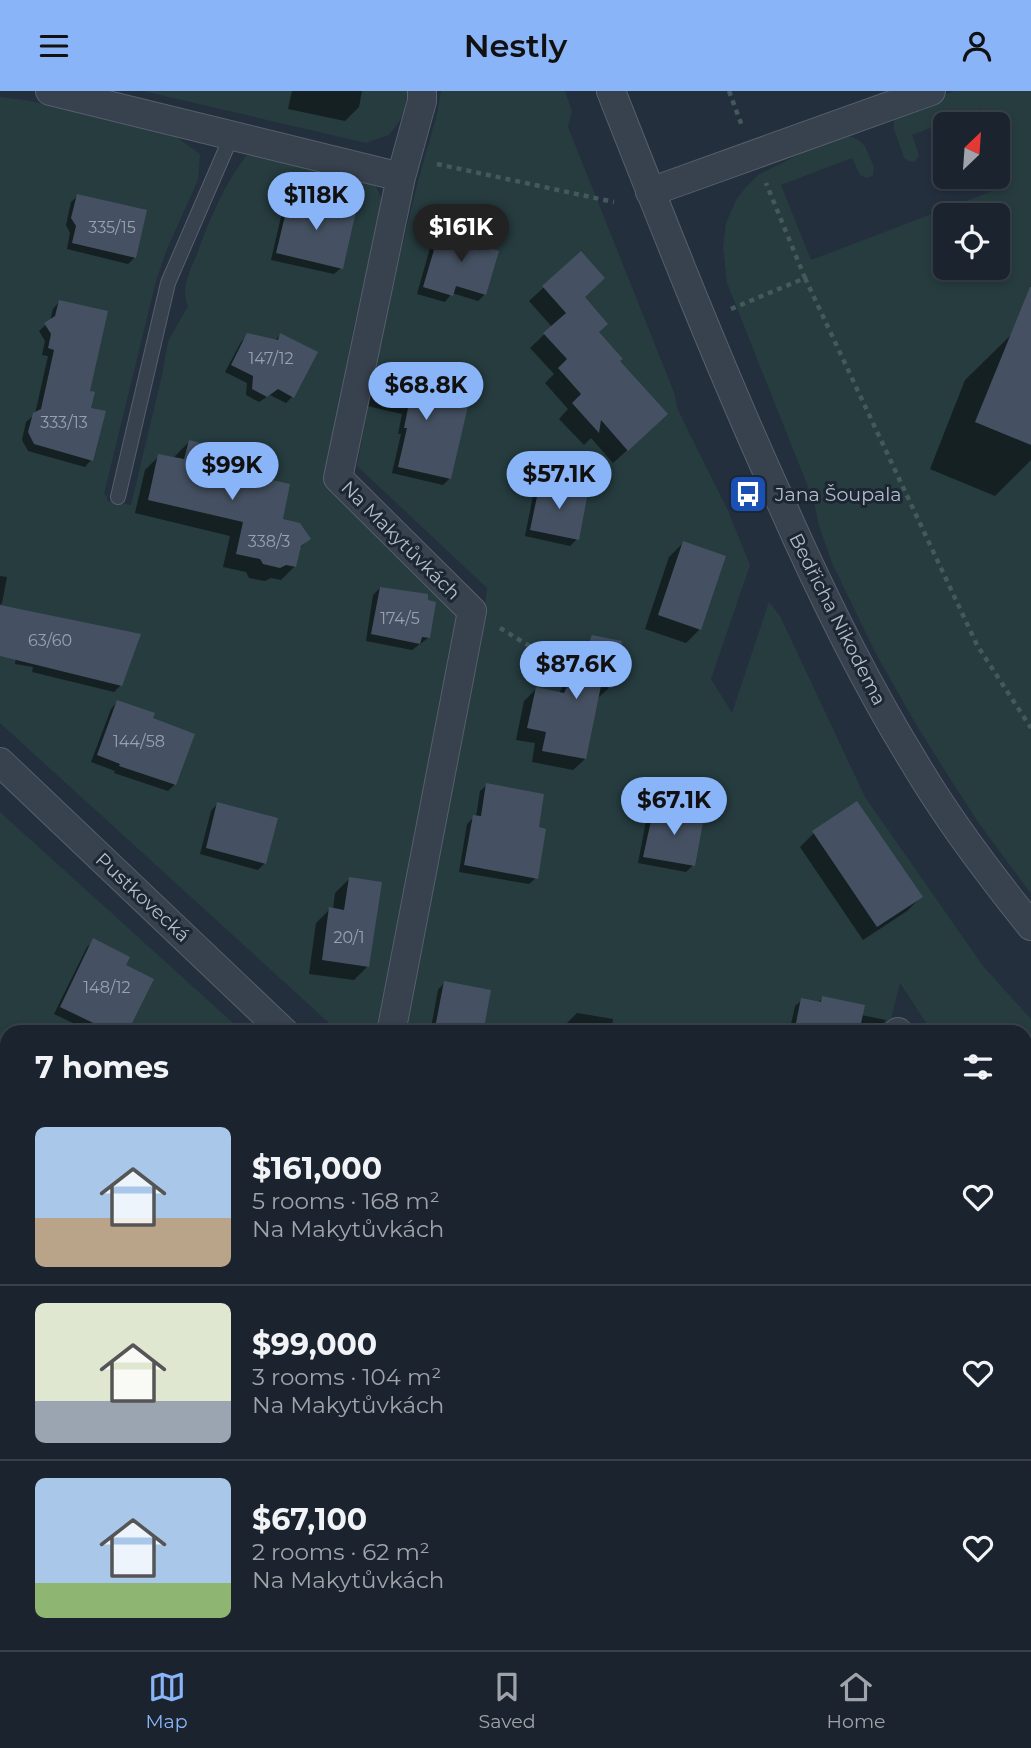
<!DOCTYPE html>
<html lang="en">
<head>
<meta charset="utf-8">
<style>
	body { margin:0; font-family:Montserrat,sans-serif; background:#242b36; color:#f1f3f6; height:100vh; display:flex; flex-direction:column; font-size:26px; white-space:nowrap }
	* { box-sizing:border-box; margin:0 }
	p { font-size:23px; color:#a0a4aa }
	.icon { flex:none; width:38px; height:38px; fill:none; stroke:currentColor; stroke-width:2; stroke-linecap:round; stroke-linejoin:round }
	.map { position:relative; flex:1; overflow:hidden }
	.panel { position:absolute; left:0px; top:934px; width:1032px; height:625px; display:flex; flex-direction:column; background:#1b232e; border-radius:21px 21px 0 0; box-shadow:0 4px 10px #0003,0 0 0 2px #39404a }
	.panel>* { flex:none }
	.needle { width:46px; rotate:25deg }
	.fabs { position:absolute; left:933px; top:21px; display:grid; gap:14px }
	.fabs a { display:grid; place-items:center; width:77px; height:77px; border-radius:10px; background:#1b232e; box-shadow:0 4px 10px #0003,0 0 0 2px #39404a; font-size:35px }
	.price { position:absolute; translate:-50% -60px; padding:0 16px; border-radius:24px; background:#8ab4f8; color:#111; font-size:23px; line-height:46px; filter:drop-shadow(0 2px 4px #0008) }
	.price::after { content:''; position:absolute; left:50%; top:42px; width:21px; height:16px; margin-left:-10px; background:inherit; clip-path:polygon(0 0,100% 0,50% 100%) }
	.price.current { background:#222; color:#fff }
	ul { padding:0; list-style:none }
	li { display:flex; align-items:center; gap:21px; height:175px; padding:0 35px }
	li+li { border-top:2px solid #39404a }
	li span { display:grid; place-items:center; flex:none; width:196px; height:140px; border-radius:10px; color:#555 }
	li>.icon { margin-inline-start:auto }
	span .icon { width:84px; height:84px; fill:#fffc; stroke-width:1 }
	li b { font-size:30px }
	h2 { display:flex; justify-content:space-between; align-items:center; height:84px; padding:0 35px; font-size:30px }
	header { display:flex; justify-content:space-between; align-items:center; height:91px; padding:0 35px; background:#8ab4f8; color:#111; font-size:32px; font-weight:600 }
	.dock { display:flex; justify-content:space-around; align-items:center; height:98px; border-top:2px solid #39404a; background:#1b232e; font-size:19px; color:#a0a4aa }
	.dock a { display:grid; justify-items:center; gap:4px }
	.dock .current { color:#8ab4f8 }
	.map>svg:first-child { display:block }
	.green { fill:#263c3f; fill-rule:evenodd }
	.shadow { fill:#0007 }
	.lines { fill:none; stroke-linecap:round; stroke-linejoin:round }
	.stream { stroke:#394c67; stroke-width:10 }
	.building { fill:#455162 }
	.service-casing { stroke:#565f6c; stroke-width:16 }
	.minor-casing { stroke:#565f6c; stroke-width:30 }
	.path { stroke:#44595c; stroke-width:4.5; stroke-dasharray:5 5; stroke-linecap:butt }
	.service { stroke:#38414e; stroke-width:14 }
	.minor { stroke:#38414e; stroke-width:28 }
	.labels { text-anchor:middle; stroke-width:6; stroke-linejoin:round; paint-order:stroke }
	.number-label { font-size:16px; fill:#98a1af }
	.poi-label { font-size:19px; fill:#b4bcc9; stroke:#1d2633; text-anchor:start }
	.street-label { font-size:19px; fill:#b4bcc9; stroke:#1d2633 }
</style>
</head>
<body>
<header><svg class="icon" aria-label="menu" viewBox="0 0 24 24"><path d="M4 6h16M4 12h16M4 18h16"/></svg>Nestly<svg class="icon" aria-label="person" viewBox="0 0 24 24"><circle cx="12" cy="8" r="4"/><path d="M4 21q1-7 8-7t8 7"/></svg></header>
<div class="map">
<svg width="1031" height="1559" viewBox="0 0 1031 1559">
	<rect width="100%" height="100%" fill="#242f3e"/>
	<!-- green -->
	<path class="green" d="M 143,0 L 408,0 L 403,25 L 389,44 L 366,52 Z
		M 441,0 L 565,0 L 572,20 L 568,36 L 675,304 L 677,317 L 728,420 L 750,474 L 711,588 L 732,622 L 769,511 L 780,525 L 865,706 L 983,875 L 1031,928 L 1031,1066 L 1026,1060 L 1026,942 L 932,941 L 900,892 L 888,941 L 404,941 L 484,521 L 487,497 L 357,375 L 383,235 L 418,90 L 437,23 Z
		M 954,0 L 1031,0 L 1031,803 L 978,731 L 947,683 L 917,635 L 875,561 L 832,472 L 819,435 L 814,411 L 727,192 L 723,156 L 726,132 L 736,109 L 746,96 L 758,84 L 830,48 L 848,45 L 857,48 L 865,55 L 874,76 L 873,85 L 866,87 L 860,84 L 852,67 L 781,94 L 811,169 L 1011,93 L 998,60 L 998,33 L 987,33 L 981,18 L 912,44 L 919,64 L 915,71 L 909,70 L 904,67 L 894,38 L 894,28 L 899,22 ZM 945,124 L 998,124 L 998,177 L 945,177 Z
		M 0,6 L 26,9 L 172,43 L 200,63 L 198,89 L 167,158 L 156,190 L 104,403 L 107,405 L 107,410 L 131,414 L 162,284 L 168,250 L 188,215 C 186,210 185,205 185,199 C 186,187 192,175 197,163 C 209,129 224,94 246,65 L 256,62 L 375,93 L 383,112 L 354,234 L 325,393 L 464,524 L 385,941 L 339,941 L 0,632 Z
		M 0,721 L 243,941 L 7,942 L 7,1230 L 4,1261 L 0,1266 Z
		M 1026,1108 L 1031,1114 L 1031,1559 L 999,1559 L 992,1552 L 1026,1552 Z
		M 0,1352 L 7,1373 L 7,1552 L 69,1552 L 72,1559 L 0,1559 Z
		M 90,1552 L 467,1552 L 475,1559 L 93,1559 Z
		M 508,1552 L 903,1552 L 910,1559 L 516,1559 Z"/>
	<!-- shadow -->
	<path class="shadow" d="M 292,0 L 362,0 L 359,16 L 345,30 L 288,18 Z
		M 78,105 L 135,166 L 128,173 L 67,158 L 70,142 L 66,134 L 71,111 Z
		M 291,106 L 341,177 L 334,183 L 271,169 L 284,113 Z
		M 451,140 L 478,155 L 485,203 L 478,210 L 452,202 L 445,211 L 417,203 L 432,150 L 439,144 L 446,146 Z
		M 581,162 L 583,207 L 597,242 L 618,271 L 652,337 L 613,372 L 591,347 L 584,354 L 559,328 L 568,318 L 545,292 L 554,283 L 530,257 L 552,236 L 529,210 Z
		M 59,211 L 89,319 L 91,369 L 85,376 L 28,360 L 22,349 L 26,331 L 35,323 L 48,265 L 42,264 L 45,250 L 39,240 L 50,230 L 53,218 Z
		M 1012,243 L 1031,250 L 1031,369 L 995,405 L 930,378 L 965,289 Z
		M 248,244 L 275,250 L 280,244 L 292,306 L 286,312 L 270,304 L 259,311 L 246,304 L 247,292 L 225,281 L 241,251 Z
		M 380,281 L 453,297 L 450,387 L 443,394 L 392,382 L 401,343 L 398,343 L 402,323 L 367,315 L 374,288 Z
		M 189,351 L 216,378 L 281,429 L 309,448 L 299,458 L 295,475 L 281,489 L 271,487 L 265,490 L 249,487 L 246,481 L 223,476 L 230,445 L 135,422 L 145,379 L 159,365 L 174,368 L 175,365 Z
		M 540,393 L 577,448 L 570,455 L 525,445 L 534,400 Z
		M 683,452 L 700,538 L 686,552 L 645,538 L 669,466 Z
		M 0,485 L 7,486 L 2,512 L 0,514 Z
		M 380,497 L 428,547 L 412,559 L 366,550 L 373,504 Z
		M 22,528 L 121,594 L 114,601 L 32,581 L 33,576 L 15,573 Z
		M 592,546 L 610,596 L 598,607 L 585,668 L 573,679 L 532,671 L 535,652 L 516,649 L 524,610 L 536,598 L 559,603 L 580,558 Z
		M 117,611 L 151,628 L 175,693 L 168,700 L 114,682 L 115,680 L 91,671 L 111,618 Z
		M 487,694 L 537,738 L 536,787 L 529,793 L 459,781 L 467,733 L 474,726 L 476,726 L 480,700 Z
		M 217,713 L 265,772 L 258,779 L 200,763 L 211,720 Z
		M 654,718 L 693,774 L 686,781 L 638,772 L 647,725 Z
		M 814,742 L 921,806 L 907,820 L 863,849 L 800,756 Z
		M 349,788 L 368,875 L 354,889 L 309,883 L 316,832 L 330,818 L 333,819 L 335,802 Z
		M 94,849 L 124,875 L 125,942 L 94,942 L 54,923 L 87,856 Z
		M 444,892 L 481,942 L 430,942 L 438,899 Z
		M 823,907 L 861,924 L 886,929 L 880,937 L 880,942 L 789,942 L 795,915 L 802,909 L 818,912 Z
		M 577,922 L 613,928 L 611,942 L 560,942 L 561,938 Z"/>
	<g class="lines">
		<!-- stream -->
		<path class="stream" d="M 0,1236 L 7,1238
			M 555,1552 L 561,1559"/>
	</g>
	<!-- building -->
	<path class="building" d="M 77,103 L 147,119 L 136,167 L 72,152 L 76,135 L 71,127 Z
		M 290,104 L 356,120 L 343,178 L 276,162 Z
		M 451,138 L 482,147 L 480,154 L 499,160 L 486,204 L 456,195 L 453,205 L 423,196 L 439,142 L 449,145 Z
		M 581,160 L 605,187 L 585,206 L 608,233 L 599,241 L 623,268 L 620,270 L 668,323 L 628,360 L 601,329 L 599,342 L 572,312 L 581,303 L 558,277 L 567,268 L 543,242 L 566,222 L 542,195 Z
		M 1030,196 L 1031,196 L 1031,354 L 975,331 Z
		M 59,209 L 108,220 L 90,300 L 95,301 L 91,317 L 106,320 L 93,370 L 34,353 L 28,341 L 33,322 L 41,318 L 54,259 L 48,257 L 51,243 L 44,232 L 55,225 Z
		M 247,242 L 278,249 L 280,242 L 318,261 L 294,307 L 278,298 L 267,306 L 252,298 L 253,285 L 231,274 Z
		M 380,279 L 454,296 L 468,315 L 451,388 L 398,376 L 407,337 L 404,337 L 408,317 L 373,309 Z
		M 189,349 L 222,358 L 218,377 L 290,393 L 283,428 L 300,432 L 311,448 L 301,455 L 296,476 L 286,474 L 280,477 L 263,473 L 260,468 L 236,463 L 243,431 L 148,409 L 158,363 L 184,368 Z
		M 540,391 L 588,401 L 579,449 L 530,439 Z
		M 683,450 L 726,465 L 701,539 L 658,524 Z
		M 380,496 L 428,503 L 428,509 L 436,511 L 430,547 L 422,546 L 420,553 L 371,543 Z
		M 0,514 L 141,543 L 122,595 L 0,565 Z
		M 592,544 L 622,550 L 612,597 L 601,595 L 586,668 L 542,660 L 546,641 L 527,637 L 536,596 L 564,602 Z
		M 117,609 L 155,622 L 153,627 L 195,643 L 176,694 L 119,675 L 120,673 L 97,664 Z
		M 486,692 L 544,703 L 539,736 L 546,738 L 538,788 L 464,774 L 473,724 L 481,725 Z
		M 857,710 L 923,806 L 877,836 L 812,740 Z
		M 217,711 L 278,727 L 266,773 L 206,757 Z
		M 654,716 L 704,726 L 695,775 L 643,766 Z
		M 349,786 L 382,791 L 369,876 L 322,869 L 329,816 L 344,819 Z
		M 93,847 L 130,866 L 126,874 L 154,888 L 127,942 L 114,942 L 60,916 Z
		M 444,890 L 491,899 L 483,942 L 455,942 L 435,937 Z
		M 822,905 L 865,914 L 859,942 L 794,942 L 801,907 L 821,911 Z"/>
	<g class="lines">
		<!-- service casing -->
		<g class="service-casing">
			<path id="service" d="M 118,406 L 168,192 L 232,44"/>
		</g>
		<!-- minor casing -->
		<g class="minor-casing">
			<path id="minor" d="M 50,0 L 401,86
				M 611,0 C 665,137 718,273 779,407 C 819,498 862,587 914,671 C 948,729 989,783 1031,835
				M 650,101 L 931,0
				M 0,671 L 285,942
				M 898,941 L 899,942
				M 391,942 L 472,520 L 338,387 L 401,86 L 422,10 L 422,0
				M 1026,1085 L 1031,1091
				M 930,1552 L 937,1559"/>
		</g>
		<!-- path -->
		<path class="path" d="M 729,0 L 742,35
			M 437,73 L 614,111
			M 805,187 L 977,554 L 1031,637
			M 731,218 L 805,187 L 766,92
			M 500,537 L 567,578
			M 7,1286 L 3,1307 L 7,1345
			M 0,1306 L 7,1307
			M 82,1552 L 85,1559
			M 477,1552 L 484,1559"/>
		<!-- service -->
		<use href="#service" class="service"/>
		<!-- minor -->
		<use href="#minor" class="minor"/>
	</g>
	<!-- icons -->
	<defs>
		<g id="bus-square" transform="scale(2.0125)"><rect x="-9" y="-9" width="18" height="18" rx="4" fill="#1a4fb4" stroke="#1d2633"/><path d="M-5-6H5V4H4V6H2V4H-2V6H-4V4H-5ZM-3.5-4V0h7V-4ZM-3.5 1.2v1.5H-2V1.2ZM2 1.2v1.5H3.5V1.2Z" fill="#fff"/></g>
	</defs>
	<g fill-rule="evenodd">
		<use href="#bus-square" x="748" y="403"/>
	</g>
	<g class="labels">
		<!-- number labels -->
		<g class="number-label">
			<text x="112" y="142">335/15</text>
			<text x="271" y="273">147/12</text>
			<text x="64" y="337">333/13</text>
			<text x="269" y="456">338/3</text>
			<text x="400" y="533">174/5</text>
			<text x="50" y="555">63/60</text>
			<text x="139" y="656">144/58</text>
			<text x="349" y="852">20/1</text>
			<text x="107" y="902">148/12</text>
		</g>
		<!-- poi labels -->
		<g class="poi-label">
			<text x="775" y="410">Jana Šoupala</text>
		</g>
		<!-- street labels -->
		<g class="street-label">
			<text transform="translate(401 449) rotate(45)" y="7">Na Makytůvkách</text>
			<text transform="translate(838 528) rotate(63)" y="7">Bedřicha Nikodema</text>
			<text transform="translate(143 806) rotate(43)" y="7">Pustkovecká</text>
		</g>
	</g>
</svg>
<div class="fabs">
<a><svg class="needle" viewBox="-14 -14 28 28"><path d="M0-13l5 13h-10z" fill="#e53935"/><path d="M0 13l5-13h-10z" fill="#a0a4aa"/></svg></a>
<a><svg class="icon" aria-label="locate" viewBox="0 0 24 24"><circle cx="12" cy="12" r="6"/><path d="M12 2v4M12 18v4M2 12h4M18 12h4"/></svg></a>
</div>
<b class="price" style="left:316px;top:141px">$118K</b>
<b class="price current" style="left:461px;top:173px">$161K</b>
<b class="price" style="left:426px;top:331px">$68.8K</b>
<b class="price" style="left:232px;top:411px">$99K</b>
<b class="price" style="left:559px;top:420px">$57.1K</b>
<b class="price" style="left:576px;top:610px">$87.6K</b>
<b class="price" style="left:674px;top:746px">$67.1K</b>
<section class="panel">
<h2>7 homes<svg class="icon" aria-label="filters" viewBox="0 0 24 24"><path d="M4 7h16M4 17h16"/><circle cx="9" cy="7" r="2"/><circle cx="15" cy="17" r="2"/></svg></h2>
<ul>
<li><span style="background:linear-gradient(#a9c7e8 65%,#b9a48a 0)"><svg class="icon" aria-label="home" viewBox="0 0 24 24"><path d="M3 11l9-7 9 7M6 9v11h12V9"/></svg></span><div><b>$161,000</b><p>5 rooms · 168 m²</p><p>Na Makytůvkách</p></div><svg class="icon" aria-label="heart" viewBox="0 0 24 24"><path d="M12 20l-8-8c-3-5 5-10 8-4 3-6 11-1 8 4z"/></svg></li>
<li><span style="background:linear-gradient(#dfe7d0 70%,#9aa5b1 0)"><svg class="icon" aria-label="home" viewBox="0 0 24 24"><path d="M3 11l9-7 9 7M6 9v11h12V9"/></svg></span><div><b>$99,000</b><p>3 rooms · 104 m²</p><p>Na Makytůvkách</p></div><svg class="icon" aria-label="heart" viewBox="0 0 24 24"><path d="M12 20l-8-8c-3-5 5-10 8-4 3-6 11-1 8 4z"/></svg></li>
<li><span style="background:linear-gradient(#a9c7e8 75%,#8fb573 0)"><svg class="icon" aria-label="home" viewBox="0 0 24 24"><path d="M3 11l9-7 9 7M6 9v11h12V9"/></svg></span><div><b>$67,100</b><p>2 rooms · 62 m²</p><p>Na Makytůvkách</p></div><svg class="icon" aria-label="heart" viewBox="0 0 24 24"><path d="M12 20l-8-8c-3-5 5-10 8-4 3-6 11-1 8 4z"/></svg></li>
</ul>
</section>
</div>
<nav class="dock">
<a class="current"><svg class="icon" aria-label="map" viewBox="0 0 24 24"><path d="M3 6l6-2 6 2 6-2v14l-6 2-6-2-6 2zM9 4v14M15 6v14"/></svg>Map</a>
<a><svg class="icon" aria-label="saved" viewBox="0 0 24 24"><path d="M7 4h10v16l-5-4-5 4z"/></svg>Saved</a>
<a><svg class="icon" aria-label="home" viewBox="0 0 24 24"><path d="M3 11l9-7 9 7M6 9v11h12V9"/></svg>Home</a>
</nav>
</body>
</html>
